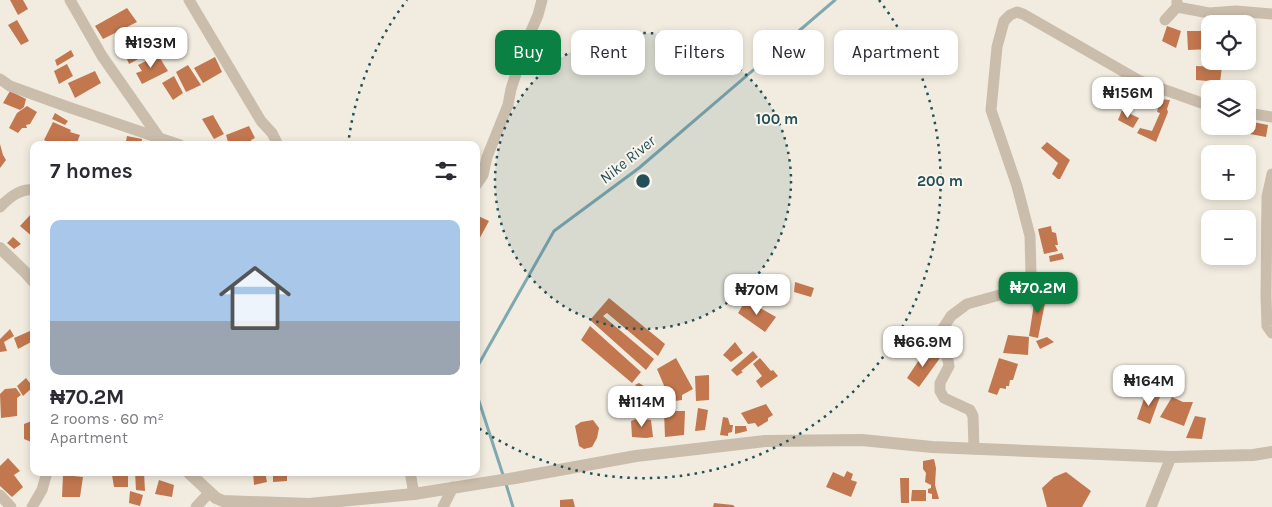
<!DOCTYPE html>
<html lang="en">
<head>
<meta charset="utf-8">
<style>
	body { margin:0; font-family:Karla,sans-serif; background:#f7f7f7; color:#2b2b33; height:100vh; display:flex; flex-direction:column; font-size:19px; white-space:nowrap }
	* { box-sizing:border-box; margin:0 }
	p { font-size:16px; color:#7c7c81 }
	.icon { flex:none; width:28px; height:28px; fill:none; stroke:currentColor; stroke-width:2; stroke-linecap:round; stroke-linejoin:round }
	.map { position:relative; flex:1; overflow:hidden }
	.side { position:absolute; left:30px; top:141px; width:450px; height:335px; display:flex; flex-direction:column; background:#fff; border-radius:10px; box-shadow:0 2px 8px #0003 }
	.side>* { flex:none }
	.hud { position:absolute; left:495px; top:30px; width:475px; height:45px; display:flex; gap:10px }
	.buttons { position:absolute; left:1201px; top:15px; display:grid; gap:10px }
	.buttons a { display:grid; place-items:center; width:55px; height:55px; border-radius:10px; background:#fff; box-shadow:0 2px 8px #0003; font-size:25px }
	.price { position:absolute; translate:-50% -42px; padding:0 11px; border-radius:10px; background:#fff; color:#222; font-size:16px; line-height:32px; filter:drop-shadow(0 1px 2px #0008) }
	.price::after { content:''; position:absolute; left:50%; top:30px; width:15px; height:11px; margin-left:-8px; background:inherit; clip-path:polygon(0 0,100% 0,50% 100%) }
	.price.on { background:#0b8043; color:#fff }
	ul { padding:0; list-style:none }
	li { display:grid; align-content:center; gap:10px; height:265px; padding:0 20px }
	li span { display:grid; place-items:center; height:155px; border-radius:10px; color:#555 }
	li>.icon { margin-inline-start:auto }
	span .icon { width:90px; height:90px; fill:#fffc; stroke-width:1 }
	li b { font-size:21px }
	h2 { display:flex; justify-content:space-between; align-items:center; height:60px; padding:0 20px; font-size:21px }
	.chip { padding:0 18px; border-radius:10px; background:#fff; box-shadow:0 2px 8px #0003; font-size:18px; line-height:45px }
	.chip.on { background:#0b8043; color:#fff }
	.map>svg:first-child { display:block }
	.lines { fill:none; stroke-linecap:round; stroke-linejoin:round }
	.stream { stroke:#7fa8af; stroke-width:3 }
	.building { fill:#c2774e }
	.minor { stroke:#cbbdac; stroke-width:11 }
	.tertiary { stroke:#cbbdac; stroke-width:12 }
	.ring { fill:none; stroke:#215059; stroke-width:2.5; stroke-dasharray:2.5 5 }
	.labels { text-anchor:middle; stroke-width:4; stroke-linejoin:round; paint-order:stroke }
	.water-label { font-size:16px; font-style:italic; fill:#215059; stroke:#faf5ec }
	.centre { fill:#215059; stroke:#faf5ec; stroke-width:2.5 }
	.ring-label { font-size:15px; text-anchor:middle; font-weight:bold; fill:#215059; stroke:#faf5ec; stroke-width:4; stroke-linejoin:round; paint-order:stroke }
</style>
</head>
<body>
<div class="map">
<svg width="1272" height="507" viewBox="0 0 1272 507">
	<rect width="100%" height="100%" fill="#f2ece0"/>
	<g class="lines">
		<!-- stream -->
		<path class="stream" d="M 476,369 L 554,231 L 639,168 L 835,0
			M 476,392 L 504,478
			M 506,484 L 513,507"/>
	</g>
	<!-- building -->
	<path class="building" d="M 10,0 L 23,0 L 28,9 L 18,15 Z
		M 127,8 L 137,22 L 103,39 L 95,26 Z
		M 17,20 L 29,41 L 21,45 L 8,25 Z
		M 1167,26 L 1181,31 L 1176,48 L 1162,41 Z
		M 142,28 L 147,38 L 121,51 L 116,42 Z
		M 1187,31 L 1210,31 L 1210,49 L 1188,50 Z
		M 147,43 L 153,51 L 129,64 L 125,54 Z
		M 71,50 L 74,56 L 57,66 L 55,60 Z
		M 158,55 L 168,71 L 142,84 L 136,73 L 142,71 L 138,65 Z
		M 215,57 L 222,72 L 203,83 L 194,68 Z
		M 67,64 L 73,76 L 59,84 L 54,71 Z
		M 188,65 L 201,85 L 186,92 L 176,72 Z
		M 1196,66 L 1222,67 L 1220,82 L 1196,80 Z
		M 95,71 L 101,83 L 75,98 L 68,83 Z
		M 174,76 L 183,93 L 173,100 L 162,83 Z
		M 10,91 L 26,99 L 24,107 L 20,110 L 3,103 Z
		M 1160,99 L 1170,100 L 1167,109 L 1168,112 L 1156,142 L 1137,133 L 1140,128 L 1152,131 L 1160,113 L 1157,112 Z
		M 27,106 L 37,112 L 30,124 L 26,125 L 27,128 L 22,128 L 18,133 L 9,128 L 17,113 Z
		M 1122,110 L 1139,118 L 1133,128 L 1118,120 Z
		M 55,113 L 68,121 L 65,125 L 52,119 Z
		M 213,115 L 224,134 L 214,139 L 202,119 Z
		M 1248,121 L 1268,125 L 1266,137 L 1229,130 L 1229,126 L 1248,126 Z
		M 53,122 L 71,130 L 70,132 L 80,135 L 76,145 L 53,145 L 44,140 Z
		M 249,126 L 255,138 L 251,140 L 252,142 L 246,145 L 229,145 L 226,135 Z
		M 127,136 L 142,139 L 141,145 L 123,145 L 123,141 L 126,141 Z
		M 1047,142 L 1070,160 L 1060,179 L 1058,179 L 1052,174 L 1058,163 L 1041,148 Z
		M 0,144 L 3,155 L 6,160 L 0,168 Z
		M 32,213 L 34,215 L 34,238 L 20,226 Z
		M 476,215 L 489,221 L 476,245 Z
		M 1051,226 L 1052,232 L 1056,233 L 1058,245 L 1055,245 L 1058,251 L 1044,254 L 1038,229 Z
		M 13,237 L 21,244 L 14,249 L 7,243 Z
		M 1062,253 L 1064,259 L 1050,262 L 1049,256 Z
		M 795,282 L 814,288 L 811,297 L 794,292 Z
		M 1036,291 L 1047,293 L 1038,338 L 1029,336 Z
		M 609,298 L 665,344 L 658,356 L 607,313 L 603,316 L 654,359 L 646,370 L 590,320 Z
		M 746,300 L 776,317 L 765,332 L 738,313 Z
		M 590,326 L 641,372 L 632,383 L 581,340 Z
		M 10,329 L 14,336 L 4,342 L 7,351 L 0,352 L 0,339 Z
		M 30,331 L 33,341 L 18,349 L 14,338 Z
		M 1008,335 L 1029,337 L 1028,355 L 1003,353 Z
		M 1047,337 L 1054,342 L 1040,349 L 1036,341 Z
		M 735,342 L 743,353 L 731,362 L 723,355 Z
		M 927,348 L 940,358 L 919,387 L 907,378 Z
		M 753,351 L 758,357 L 741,371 L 743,372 L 737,376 L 731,370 Z
		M 676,358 L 693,389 L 682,395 L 682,400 L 675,401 L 673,394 L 668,395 L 657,369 Z
		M 760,358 L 771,371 L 773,370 L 778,376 L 761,388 L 756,381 L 762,376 L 753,364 Z
		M 999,358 L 1018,364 L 1013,380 L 1010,380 L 1009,386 L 1006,386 L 1006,389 L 1000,388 L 997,395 L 988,392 Z
		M 709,375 L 709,400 L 696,401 L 695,376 Z
		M 26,378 L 33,387 L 23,396 L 17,386 Z
		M 639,383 L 652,391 L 649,396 L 635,385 Z
		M 16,388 L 21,395 L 17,398 L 17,416 L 1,418 L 0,394 L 5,389 Z
		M 1147,390 L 1161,394 L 1150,424 L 1137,419 Z
		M 643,395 L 660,407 L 654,416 L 638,408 Z
		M 1172,397 L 1183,402 L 1193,402 L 1184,426 L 1160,417 Z
		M 766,404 L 773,415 L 768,418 L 768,421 L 758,427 L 755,423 L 748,424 L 741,413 Z
		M 698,408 L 708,410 L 705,430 L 695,431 Z
		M 664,411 L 685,411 L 684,435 L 665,437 Z
		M 1195,416 L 1206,418 L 1202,439 L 1186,438 Z
		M 723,417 L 728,418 L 730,425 L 733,425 L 732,432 L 728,433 L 728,436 L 720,435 Z
		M 639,418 L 651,420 L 653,437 L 646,438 L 632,437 L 631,421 Z
		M 34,420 L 34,443 L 24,439 L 24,424 Z
		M 593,420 L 599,428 L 597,438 L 592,447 L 584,449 L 579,446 L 575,426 L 581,422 Z
		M 735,426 L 746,426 L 747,431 L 735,434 Z
		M 8,458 L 20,471 L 14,475 L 23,487 L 12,497 L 0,486 L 0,466 Z
		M 934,459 L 936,468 L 935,485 L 939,499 L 932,499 L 932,494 L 928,493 L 928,489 L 931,488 L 931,485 L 925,482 L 926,473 L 923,469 L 923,461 Z
		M 847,471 L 853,474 L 851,480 L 857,482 L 851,497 L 826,487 L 833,472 L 844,477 Z
		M 135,472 L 144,472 L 145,491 L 136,490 Z
		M 253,472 L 265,472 L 267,482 L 254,485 Z
		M 273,472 L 287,472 L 287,481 L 273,482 Z
		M 1066,472 L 1091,491 L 1082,507 L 1047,507 L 1042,488 L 1054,477 Z
		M 63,475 L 83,477 L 80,497 L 62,497 Z
		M 112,475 L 128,475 L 128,487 L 114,487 Z
		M 900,478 L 909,478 L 909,503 L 901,503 Z
		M 159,480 L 174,485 L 172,497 L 155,494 Z
		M 912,490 L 926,490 L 926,501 L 911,501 Z
		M 130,491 L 143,495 L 140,506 L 129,503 Z
		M 573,499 L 575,507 L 560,507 L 560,500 Z
		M 714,503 L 733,505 L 735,507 L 713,507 Z"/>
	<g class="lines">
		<!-- minor -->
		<path class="minor" d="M 70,0 L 102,56 L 158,136
			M 189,0 L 236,79 L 261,121 L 272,133 L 278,145
			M 1177,7 L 1209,13 L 1236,11 L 1272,14
			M 1165,20 L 1177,7 L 1177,2
			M 0,79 L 10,86 L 68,107 L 180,145
			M 1248,113 L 1272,117
			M 1272,174 L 1267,197 L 1266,296 L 1267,326 L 1272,333
			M 476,185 L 483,175 L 487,157 L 508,105 L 511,89 L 526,43 L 538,15 L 542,0
			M 0,207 C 9,198 20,188 34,190
			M 974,449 L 973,416 L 970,410 L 944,398 L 940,391 L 940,383 L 949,366 L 948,360 L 939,342 L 940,333 L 951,316 L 967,304 L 1007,293 L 1026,284 L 1031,274 L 1030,236 L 1017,186 L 991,110 L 997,47 L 1004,21 L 1010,15 L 1017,12 L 1023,14 L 1140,81 L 1210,106
			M 410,472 L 414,494
			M 0,495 L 11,507
			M 32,507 L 42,490 L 47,472
			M 196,507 L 209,493
			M 443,507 L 453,487
			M 1151,507 L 1171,457"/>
		<!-- tertiary -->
		<path class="tertiary" d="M 0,248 L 26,273 L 34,282
			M 188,472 L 216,498 L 223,501 L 309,504 L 414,494 L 515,478 L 636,456 L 765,441 L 862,440 L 932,447 L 1171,457 L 1253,455 L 1272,452"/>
	</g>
	<!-- distance rings -->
	<circle cx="643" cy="181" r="148" fill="#215059" fill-opacity=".12"/>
	<g class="ring">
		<circle cx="643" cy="181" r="148"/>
		<path d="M348 145A297 297 0 0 1 407 0M879 0A297 297 0 0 1 477 427"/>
	</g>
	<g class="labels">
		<!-- water labels -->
		<g class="water-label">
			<text transform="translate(627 159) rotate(-39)" y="6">Nike River</text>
		</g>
	</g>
	<circle cx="643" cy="181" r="8" class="centre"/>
	<g class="ring-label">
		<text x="777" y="124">100 m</text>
		<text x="940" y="186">200 m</text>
	</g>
</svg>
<div class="buttons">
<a><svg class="icon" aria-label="locate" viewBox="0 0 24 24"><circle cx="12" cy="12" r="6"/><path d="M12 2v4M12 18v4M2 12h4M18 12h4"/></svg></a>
<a><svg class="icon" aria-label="layers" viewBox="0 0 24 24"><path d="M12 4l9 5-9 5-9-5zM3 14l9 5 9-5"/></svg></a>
<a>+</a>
<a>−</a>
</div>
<b class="price" style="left:151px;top:69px">₦193M</b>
<b class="price" style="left:1128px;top:119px">₦156M</b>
<b class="price on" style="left:1038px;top:314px">₦70.2M</b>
<b class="price" style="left:757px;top:316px">₦70M</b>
<b class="price" style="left:923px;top:368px">₦66.9M</b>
<b class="price" style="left:1149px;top:407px">₦164M</b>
<b class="price" style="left:642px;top:428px">₦114M</b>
<div class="hud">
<a class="chip on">Buy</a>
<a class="chip">Rent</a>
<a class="chip">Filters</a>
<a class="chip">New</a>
<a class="chip">Apartment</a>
</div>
<section class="side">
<h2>7 homes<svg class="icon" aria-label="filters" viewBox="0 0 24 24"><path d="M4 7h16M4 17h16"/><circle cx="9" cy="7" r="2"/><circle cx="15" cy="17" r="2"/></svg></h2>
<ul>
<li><span style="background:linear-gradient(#a9c7e8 65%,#9aa5b1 0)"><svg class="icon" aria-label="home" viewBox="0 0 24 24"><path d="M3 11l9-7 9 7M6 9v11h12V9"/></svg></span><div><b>₦70.2M</b><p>2 rooms · 60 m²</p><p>Apartment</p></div></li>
</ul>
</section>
</div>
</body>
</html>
